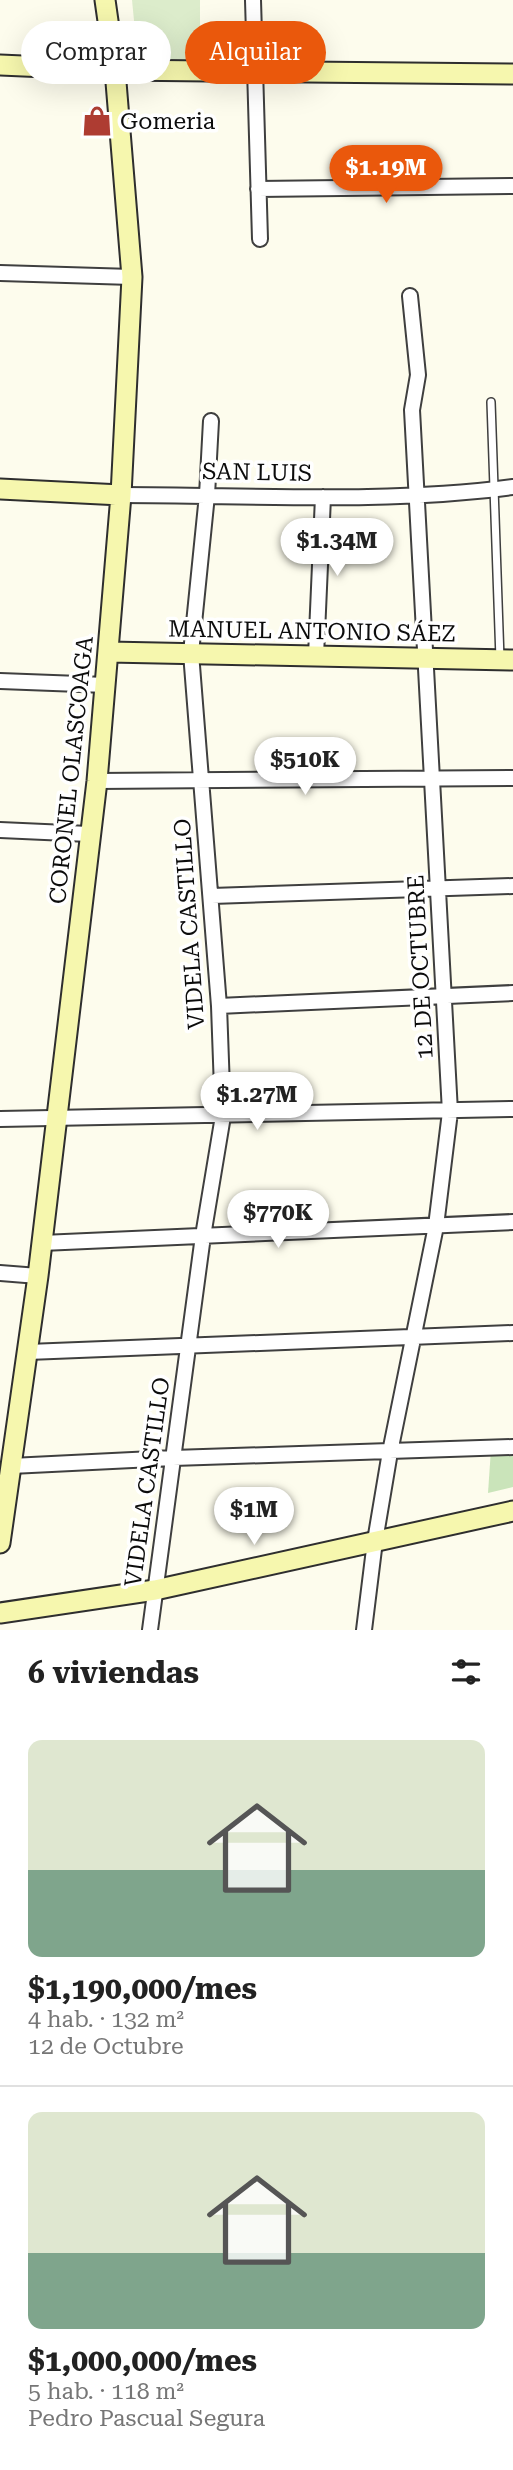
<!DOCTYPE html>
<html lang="es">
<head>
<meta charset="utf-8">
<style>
	body { margin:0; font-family:"Roboto Serif",serif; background:#f2f2f2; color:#222; height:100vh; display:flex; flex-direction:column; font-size:26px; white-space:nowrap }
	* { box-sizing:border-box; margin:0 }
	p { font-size:23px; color:#767676 }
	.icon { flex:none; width:38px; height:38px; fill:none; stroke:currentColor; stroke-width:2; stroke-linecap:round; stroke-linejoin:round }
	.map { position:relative; height:1630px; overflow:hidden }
	.panel { display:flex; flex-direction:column; background:#fff; flex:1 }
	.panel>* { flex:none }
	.banner { position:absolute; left:21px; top:21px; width:472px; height:63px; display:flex; gap:14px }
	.price { position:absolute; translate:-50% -60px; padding:0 16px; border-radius:24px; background:#fff; color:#222; font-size:23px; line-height:46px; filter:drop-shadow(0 2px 4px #0008) }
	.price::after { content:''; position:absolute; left:50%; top:42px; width:21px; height:16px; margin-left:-10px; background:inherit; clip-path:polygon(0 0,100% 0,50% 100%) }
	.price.selected { background:#ea580c; color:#fff }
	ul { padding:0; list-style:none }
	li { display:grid; align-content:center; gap:14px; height:371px; padding:0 28px }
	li+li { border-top:2px solid #e0e0e0 }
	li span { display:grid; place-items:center; height:217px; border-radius:14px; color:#555 }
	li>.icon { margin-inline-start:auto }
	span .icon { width:126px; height:126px; fill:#fffc; stroke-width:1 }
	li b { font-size:30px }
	h2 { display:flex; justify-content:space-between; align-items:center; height:84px; padding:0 28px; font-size:30px }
	.tag { padding:0 24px; border-radius:32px; background:#fff; box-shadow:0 7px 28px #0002; font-size:24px; line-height:63px }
	.tag.selected { background:#ea580c; color:#fff }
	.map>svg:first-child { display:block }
	.green { fill:#cae4ba }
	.pitch { fill:#dceccb }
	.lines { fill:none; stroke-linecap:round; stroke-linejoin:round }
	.lane-casing { stroke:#3f3f3f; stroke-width:10 }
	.street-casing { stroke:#3f3f3f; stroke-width:18 }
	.secondary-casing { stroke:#2e2e2e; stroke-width:23 }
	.lane { stroke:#fff; stroke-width:7 }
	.street { stroke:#fff; stroke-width:14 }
	.secondary { stroke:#f6f7ae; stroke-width:19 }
	.labels { text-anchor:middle; stroke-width:7; stroke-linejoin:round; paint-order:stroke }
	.poi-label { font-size:23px; fill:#0c0c0c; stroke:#fff; text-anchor:start }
	.street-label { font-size:23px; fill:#0c0c0c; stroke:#fff }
</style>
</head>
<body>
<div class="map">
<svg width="513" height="1630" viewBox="0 0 513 1630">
	<rect width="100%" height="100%" fill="#fdfced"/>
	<!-- green -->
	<path class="green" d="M 491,1449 L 513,1449 L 513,1487 L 488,1493 Z"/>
	<!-- pitch -->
	<path class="pitch" d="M 132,0 L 200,0 L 200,59 L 138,61 Z"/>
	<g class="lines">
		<!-- lane casing -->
		<g class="lane-casing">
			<path id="lane" d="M 491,402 L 500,659"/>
		</g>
		<!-- street casing -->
		<g class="street-casing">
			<path id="street" d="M 253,0 L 260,239
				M 258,189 L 513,186
				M 0,273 L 132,277
				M 121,495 C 251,495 384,504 513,487
				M 316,656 L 323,497
				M 0,681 L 106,685
				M 97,781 L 513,778
				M 0,830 L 89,834
				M 212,896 L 513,886
				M 219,1006 L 513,993
				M 0,1119 L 513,1109
				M 42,1243 L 513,1222
				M 0,1273 L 38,1276
				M 28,1352 L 513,1333
				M 11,1466 L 173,1458 L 513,1447
				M 150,1630 L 203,1236 L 223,1116 L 219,1006 L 191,653 L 207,495 L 211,421
				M 364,1630 L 375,1541 L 390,1452 L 436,1226 L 450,1112 L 412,410 L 418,375 L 410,296"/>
		</g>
		<!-- secondary casing -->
		<g class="secondary-casing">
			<path id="secondary" d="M 0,65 L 115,70 L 513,74
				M 0,489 L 121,495
				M 109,652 L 513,660
				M 0,1543 L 38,1276 L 97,781 L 121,495 L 132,277 L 115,70 L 105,0
				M 0,1613 L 155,1590 L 513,1511"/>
		</g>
		<!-- lane -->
		<use href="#lane" class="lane"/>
		<!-- street -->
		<use href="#street" class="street"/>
		<!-- secondary -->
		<use href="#secondary" class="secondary"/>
	</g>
	<!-- icons -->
	<defs>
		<g id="shop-bare" transform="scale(2.415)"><path d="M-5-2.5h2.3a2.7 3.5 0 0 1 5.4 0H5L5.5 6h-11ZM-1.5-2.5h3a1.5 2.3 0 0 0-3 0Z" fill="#ae3c32" stroke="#fff" stroke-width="2.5" paint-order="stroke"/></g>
	</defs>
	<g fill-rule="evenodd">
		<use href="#shop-bare" x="97" y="121"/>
	</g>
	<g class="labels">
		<!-- poi labels -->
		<g class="poi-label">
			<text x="120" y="129">Gomeria</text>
		</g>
		<!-- street labels -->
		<g class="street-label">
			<text transform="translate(257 472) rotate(1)" y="8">SAN LUIS</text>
			<text transform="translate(312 631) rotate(1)" y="8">MANUEL ANTONIO SÁEZ</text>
			<text transform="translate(71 770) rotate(-84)" y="8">CORONEL OLASCOAGA</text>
			<text transform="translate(189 924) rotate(-94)" y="8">VIDELA CASTILLO</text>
			<text transform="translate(420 967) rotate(-93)" y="8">12 DE OCTUBRE</text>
			<text transform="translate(147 1482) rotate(-82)" y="8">VIDELA CASTILLO</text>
		</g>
	</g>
</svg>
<b class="price selected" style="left:386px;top:205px">$1.19M</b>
<b class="price" style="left:337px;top:578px">$1.34M</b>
<b class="price" style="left:305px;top:797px">$510K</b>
<b class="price" style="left:257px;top:1132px">$1.27M</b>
<b class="price" style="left:278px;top:1250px">$770K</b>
<b class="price" style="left:254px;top:1547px">$1M</b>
<div class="banner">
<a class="tag">Comprar</a>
<a class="tag selected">Alquilar</a>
</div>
</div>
<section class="panel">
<h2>6 viviendas<svg class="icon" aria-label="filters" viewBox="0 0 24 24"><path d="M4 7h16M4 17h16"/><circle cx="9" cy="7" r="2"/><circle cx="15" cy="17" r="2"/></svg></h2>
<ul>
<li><span style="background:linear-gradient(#dfe7d0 60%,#7fa58c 0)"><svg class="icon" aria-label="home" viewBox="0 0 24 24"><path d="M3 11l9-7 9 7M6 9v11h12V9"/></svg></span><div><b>$1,190,000/mes</b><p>4 hab. · 132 m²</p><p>12 de Octubre</p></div></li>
<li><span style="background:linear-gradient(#dfe7d0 65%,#7fa58c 0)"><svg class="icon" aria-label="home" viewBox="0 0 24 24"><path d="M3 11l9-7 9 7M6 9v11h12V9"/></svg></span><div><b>$1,000,000/mes</b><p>5 hab. · 118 m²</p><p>Pedro Pascual Segura</p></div></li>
</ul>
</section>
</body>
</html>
